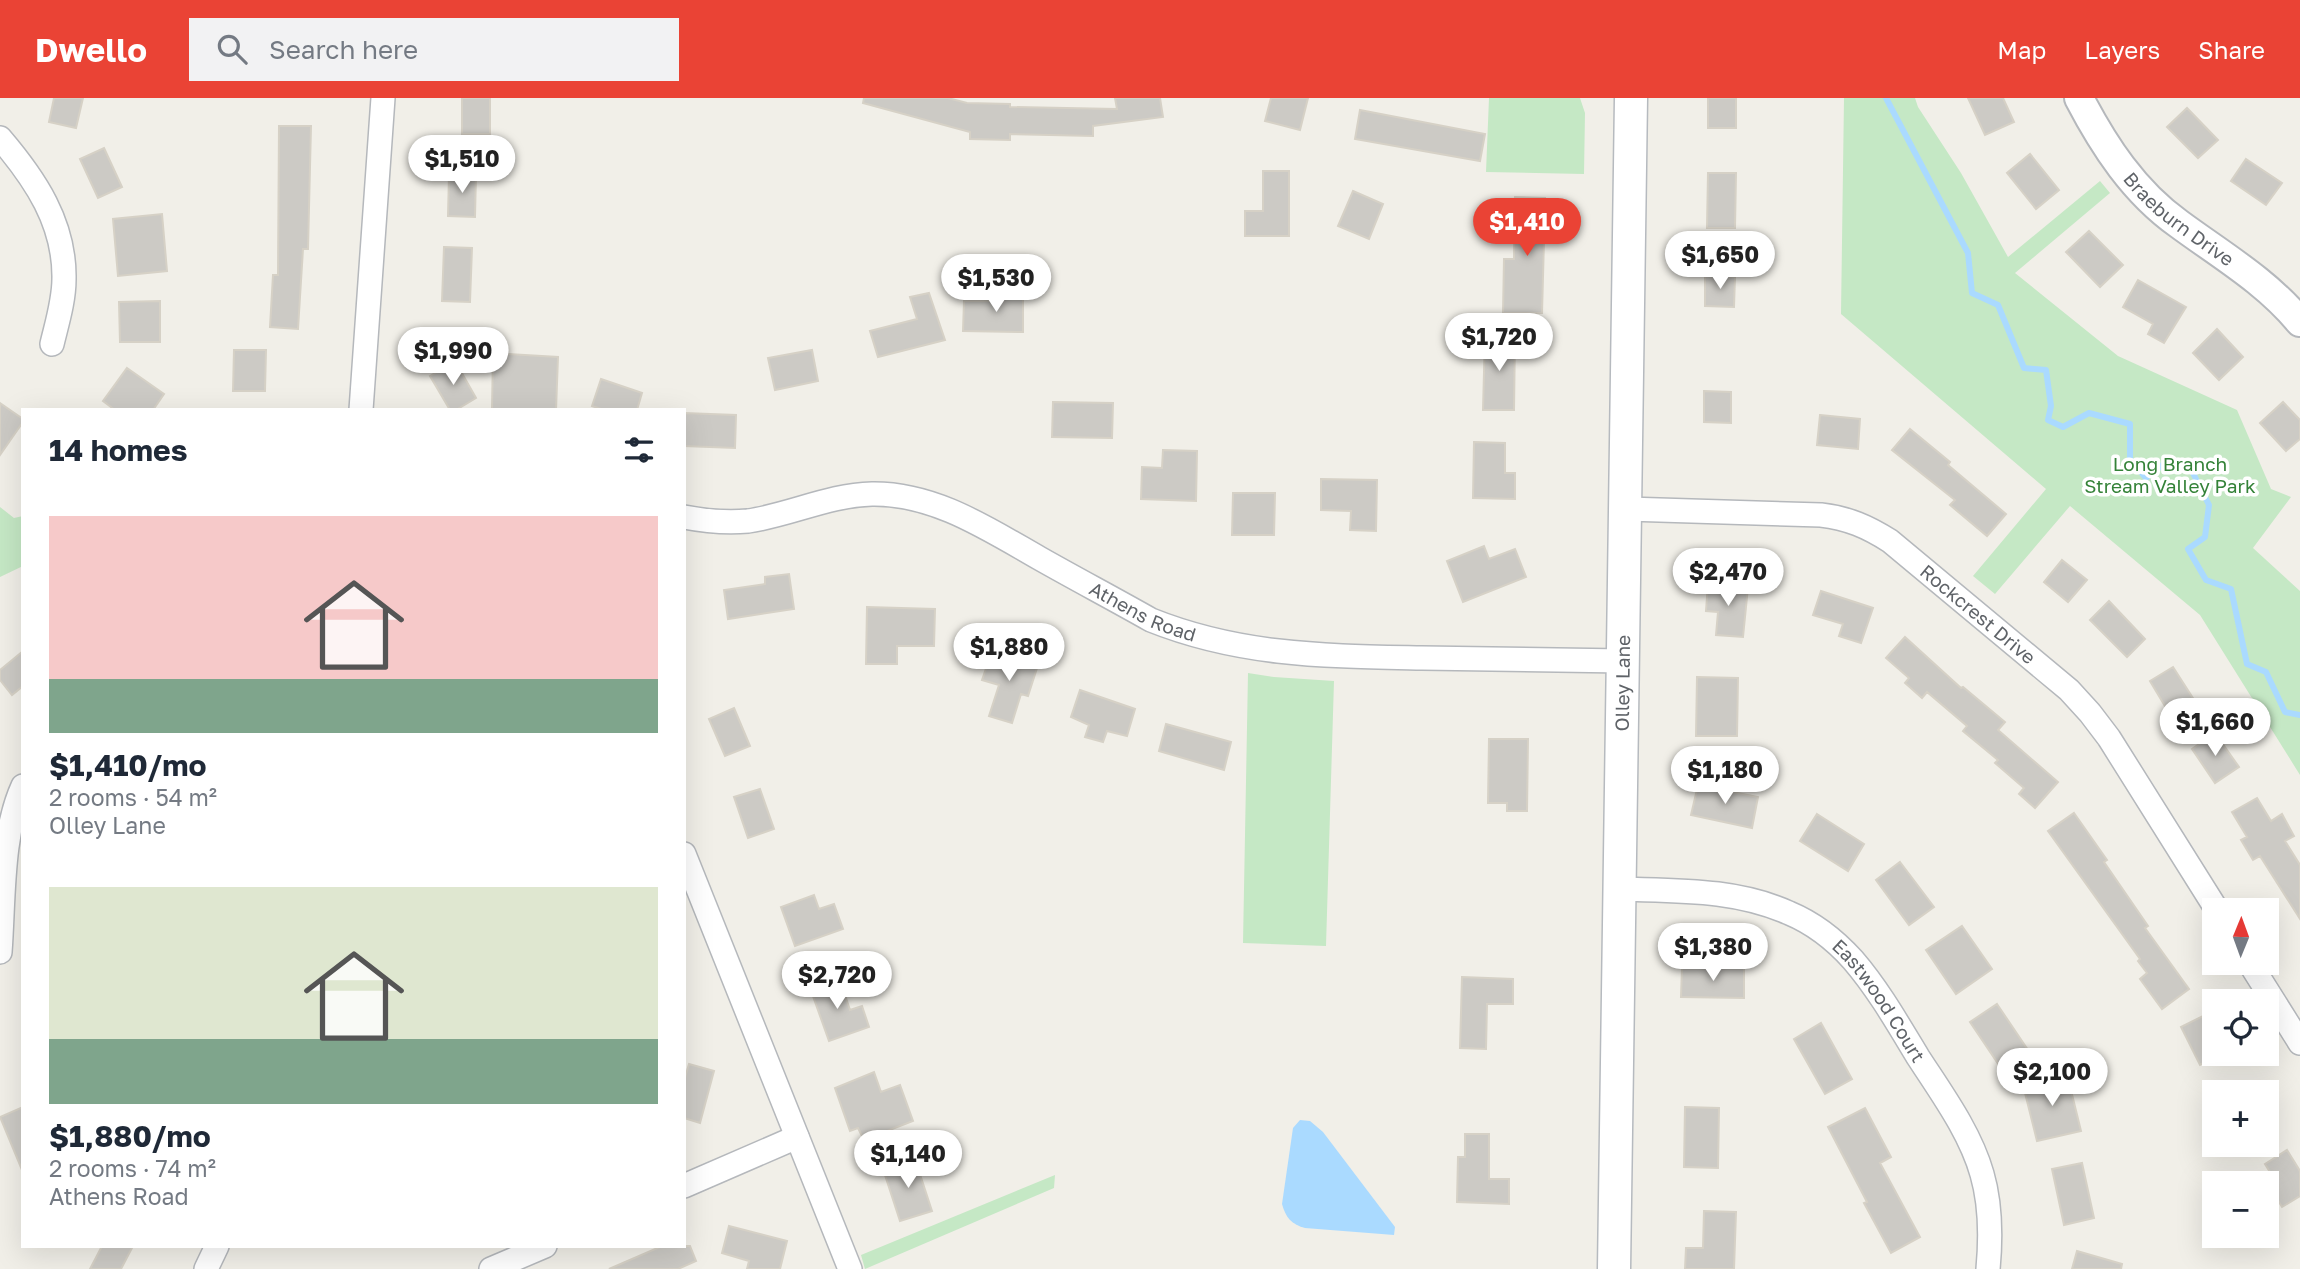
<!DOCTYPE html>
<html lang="en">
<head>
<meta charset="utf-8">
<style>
	body { margin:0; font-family:"Golos Text",sans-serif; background:#f2f2f3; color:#1f2937; height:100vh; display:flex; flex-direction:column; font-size:26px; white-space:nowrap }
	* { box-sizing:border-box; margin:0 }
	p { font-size:23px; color:#747a83 }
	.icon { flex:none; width:38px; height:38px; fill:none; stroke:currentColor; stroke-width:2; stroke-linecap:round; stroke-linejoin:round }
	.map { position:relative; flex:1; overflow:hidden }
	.sheet { position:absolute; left:21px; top:310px; width:665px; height:840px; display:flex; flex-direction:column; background:#fff; border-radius:0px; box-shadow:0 7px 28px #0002 }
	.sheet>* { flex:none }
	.needle { width:46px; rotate:1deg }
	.controls { position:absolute; left:2202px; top:800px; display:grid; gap:14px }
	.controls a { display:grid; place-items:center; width:77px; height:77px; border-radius:0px; background:#fff; box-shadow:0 7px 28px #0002; font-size:35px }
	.price { position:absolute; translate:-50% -60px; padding:0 16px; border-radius:24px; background:#fff; color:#222; font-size:23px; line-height:46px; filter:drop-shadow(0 2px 4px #0008) }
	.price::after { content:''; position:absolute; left:50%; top:42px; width:21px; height:16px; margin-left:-10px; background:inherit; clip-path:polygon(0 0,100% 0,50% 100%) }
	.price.on { background:#ea4335; color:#fff }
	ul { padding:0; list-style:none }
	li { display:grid; align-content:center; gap:14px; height:371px; padding:0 28px }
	li span { display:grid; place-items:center; height:217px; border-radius:0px; color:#555 }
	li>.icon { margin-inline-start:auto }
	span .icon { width:126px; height:126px; fill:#fffc; stroke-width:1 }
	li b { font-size:30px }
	h2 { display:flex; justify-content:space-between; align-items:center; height:84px; padding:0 28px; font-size:30px }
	header { display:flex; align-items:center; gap:42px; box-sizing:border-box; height:98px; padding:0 35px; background:#ea4335; color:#fff }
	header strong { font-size:33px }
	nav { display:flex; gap:38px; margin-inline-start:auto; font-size:24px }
	.search { width:490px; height:63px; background:#f2f2f3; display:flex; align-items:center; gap:18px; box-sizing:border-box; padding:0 24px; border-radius:0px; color:#747a83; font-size:26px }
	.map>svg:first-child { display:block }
	.green { fill:#c5e8c5 }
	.water { fill:#aadaff }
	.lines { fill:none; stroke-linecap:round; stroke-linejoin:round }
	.stream { stroke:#aadaff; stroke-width:6 }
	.building { fill:#cccac5; stroke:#d6d1c6; stroke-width:2 }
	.minor-casing { stroke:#b5b8bc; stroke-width:26 }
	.tertiary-casing { stroke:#b5b8bc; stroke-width:32 }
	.secondary-casing { stroke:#b6babf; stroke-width:35 }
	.minor { stroke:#fff; stroke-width:23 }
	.tertiary { stroke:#fff; stroke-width:28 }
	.secondary { stroke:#fff; stroke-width:32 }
	.labels { text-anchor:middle; stroke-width:7; stroke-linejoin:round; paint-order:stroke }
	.street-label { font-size:19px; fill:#5f6368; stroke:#fff }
	.park-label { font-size:19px; fill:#348238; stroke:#fff }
</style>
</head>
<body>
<header>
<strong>Dwello</strong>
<div class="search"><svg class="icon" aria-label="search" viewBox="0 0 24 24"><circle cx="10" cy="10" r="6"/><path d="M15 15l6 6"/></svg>Search here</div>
<nav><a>Map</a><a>Layers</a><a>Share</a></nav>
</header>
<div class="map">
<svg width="2300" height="1171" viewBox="0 0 2300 1171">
	<rect width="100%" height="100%" fill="#f1efe8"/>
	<!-- green -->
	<path class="green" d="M 1489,0 L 1580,0 L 1585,15 L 1584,76 L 1486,74 Z
		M 1844,0 L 1915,0 L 1918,9 L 1961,75 L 2008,159 L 2100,83 L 2110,95 L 2015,175 L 2118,258 L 2237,312 L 2271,391 L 2291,399 L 2253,450 L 2300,493 L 2300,677 L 2200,517 L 2070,408 L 1995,496 L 1973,478 L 2046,391 L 1841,216 Z
		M 0,409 L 14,420 L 23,418 L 23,468 L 0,479 Z
		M 1248,575 L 1274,579 L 1334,583 L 1326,848 L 1243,845 Z
		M 1055,1077 L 1054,1090 L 865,1171 L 861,1157 Z"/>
	<!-- water -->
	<path class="water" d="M 1300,1022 L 1310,1023 L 1323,1034 L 1395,1129 L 1394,1137 L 1305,1130 C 1291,1126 1286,1120 1282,1106 L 1293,1030 Z"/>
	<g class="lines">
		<!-- stream -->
		<path class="stream" d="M 1886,0 L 1968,155 L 1972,195 L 1998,207 L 2024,270 L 2046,272 L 2051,308 L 2048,322 L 2063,329 L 2089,315 L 2130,326 L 2130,361 L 2146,380 L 2165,365 L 2187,363 L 2209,407 L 2205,439 L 2188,451 L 2206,482 L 2231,491 L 2247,566 L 2266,574 L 2285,614 L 2300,617"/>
	</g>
	<!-- building -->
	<path class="building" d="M 54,0 L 83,0 L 76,30 L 49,24 Z
		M 462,0 L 490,0 L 490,36 L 462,36 Z
		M 864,0 L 948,0 L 967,5 L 1010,6 L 1010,9 L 1117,11 L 1115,0 L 1160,0 L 1163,19 L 1093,28 L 1093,38 L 1010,36 L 1010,42 L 970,41 L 970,34 L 863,5 Z
		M 1271,0 L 1308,0 L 1300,32 L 1265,23 Z
		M 1708,0 L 1736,0 L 1736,30 L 1708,30 Z
		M 1968,0 L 2003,0 L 2014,24 L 1985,37 Z
		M 2187,10 L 2218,42 L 2198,60 L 2167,29 Z
		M 1360,12 L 1485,36 L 1480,63 L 1355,41 Z
		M 279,28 L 311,28 L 308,151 L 303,151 L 298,231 L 270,229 L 273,177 L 278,177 Z
		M 104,50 L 122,89 L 98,100 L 80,61 Z
		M 2030,56 L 2059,92 L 2036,111 L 2007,75 Z
		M 2246,61 L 2282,85 L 2266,107 L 2231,83 Z
		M 1263,73 L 1289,73 L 1289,138 L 1245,138 L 1245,113 L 1263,113 Z
		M 1708,75 L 1736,75 L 1735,130 L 1707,130 Z
		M 449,76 L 476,76 L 475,119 L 448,118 Z
		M 1353,93 L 1383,106 L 1369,141 L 1338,128 Z
		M 1515,99 L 1545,100 L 1545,112 L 1551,112 L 1551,142 L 1544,142 L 1542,215 L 1503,215 L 1504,161 L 1514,161 Z
		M 162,116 L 167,173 L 118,178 L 113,121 Z
		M 2089,133 L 2123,167 L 2100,189 L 2066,154 Z
		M 444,149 L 472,150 L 470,204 L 442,203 Z
		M 1705,178 L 1735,179 L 1734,209 L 1705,208 Z
		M 2138,182 L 2186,209 L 2164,245 L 2148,236 L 2153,226 L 2123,209 Z
		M 1003,190 L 1023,190 L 1023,234 L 963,233 L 964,203 L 1003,203 Z
		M 929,195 L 945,242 L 878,259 L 870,233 L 917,221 L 910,199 Z
		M 160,203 L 160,244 L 120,244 L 119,204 Z
		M 2217,231 L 2243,259 L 2219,282 L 2193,255 Z
		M 1485,237 L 1515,237 L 1514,312 L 1483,312 Z
		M 234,252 L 266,252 L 265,293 L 233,293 Z
		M 812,252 L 818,283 L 775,292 L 768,260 Z
		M 493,255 L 558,259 L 556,312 L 492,311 Z
		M 455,263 L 476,300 L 456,312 L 450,312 L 430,278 Z
		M 127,270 L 164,296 L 153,312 L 115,312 L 103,303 Z
		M 601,281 L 642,295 L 637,312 L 604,312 L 592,308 Z
		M 1704,293 L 1731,294 L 1731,325 L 1704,324 Z
		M 1053,304 L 1113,305 L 1112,340 L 1052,339 Z
		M 2283,304 L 2300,322 L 2300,341 L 2286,353 L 2260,325 Z
		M 0,305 L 23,321 L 23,324 L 0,357 Z
		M 684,315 L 736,317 L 735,350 L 684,348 Z
		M 1820,317 L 1860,321 L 1858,351 L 1817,347 Z
		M 1910,331 L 1950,364 L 1948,367 L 2006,416 L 1987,438 L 1950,407 L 1955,402 L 1892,352 Z
		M 1474,344 L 1505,345 L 1505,375 L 1515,375 L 1515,401 L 1473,400 Z
		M 1163,352 L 1197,353 L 1196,403 L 1141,401 L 1142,369 L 1162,370 Z
		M 1321,381 L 1377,382 L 1376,433 L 1350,432 L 1351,413 L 1321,412 Z
		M 1233,395 L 1275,395 L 1274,437 L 1232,437 Z
		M 1484,448 L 1489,461 L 1515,451 L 1526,479 L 1463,504 L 1447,463 Z
		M 2062,462 L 2087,482 L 2068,504 L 2044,484 Z
		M 789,476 L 794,511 L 728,521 L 724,492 L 765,486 L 765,479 Z
		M 1708,485 L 1748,489 L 1743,539 L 1716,537 L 1718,514 L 1706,513 Z
		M 1821,493 L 1873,510 L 1861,545 L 1839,538 L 1843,526 L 1813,517 Z
		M 2109,503 L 2145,541 L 2127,559 L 2090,522 Z
		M 867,509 L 935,511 L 934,548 L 897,548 L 897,566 L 866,566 Z
		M 1905,539 L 1961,590 L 1963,589 L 2005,624 L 1998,632 L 2058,684 L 2035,710 L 2019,696 L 2024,690 L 1995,665 L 1998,662 L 1963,633 L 1967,628 L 1927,594 L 1922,600 L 1905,585 L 1909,580 L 1886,560 Z
		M 23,553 L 23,588 L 12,597 L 0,582 L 0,572 Z
		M 992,553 L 1038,567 L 1028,598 L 1021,596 L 1012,625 L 989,618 L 999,587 L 982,582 Z
		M 2173,569 L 2198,608 L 2174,623 L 2150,583 Z
		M 1697,579 L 1738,580 L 1737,638 L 1696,638 Z
		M 1080,592 L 1135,611 L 1127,638 L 1107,633 L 1103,644 L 1085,639 L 1089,627 L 1071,619 Z
		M 734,610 L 750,648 L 725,658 L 709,621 Z
		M 1166,626 L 1231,644 L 1224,672 L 1159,653 Z
		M 2215,635 L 2239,669 L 2215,685 L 2192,651 Z
		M 1489,641 L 1528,641 L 1527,713 L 1507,713 L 1507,705 L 1488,705 Z
		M 1698,687 L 1758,699 L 1752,730 L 1691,717 Z
		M 760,691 L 774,731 L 748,740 L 734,699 Z
		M 2257,700 L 2271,723 L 2282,716 L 2294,738 L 2285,743 L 2300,767 L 2300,821 L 2260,758 L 2253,762 L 2241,742 L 2247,739 L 2232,714 Z
		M 2074,715 L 2107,762 L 2104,764 L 2148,828 L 2145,830 L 2189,891 L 2162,911 L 2140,881 L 2147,875 L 2138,863 L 2140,861 L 2048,733 Z
		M 1817,716 L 1864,746 L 1848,773 L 1800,743 Z
		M 1900,764 L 1934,809 L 1909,827 L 1876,782 Z
		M 814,797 L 819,811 L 834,806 L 843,831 L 795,848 L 781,809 Z
		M 1962,828 L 1992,871 L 1956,896 L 1926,852 Z
		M 1682,869 L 1744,870 L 1744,900 L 1681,899 Z
		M 1462,879 L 1513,881 L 1513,906 L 1487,906 L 1486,951 L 1460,950 Z
		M 830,880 L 835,894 L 843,891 L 850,912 L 862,908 L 869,929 L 829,943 L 809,887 Z
		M 1997,906 L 2028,952 L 2001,970 L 1970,924 Z
		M 2207,916 L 2214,930 L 2214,960 L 2200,967 L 2181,929 Z
		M 1821,925 L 1852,981 L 1825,996 L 1794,941 Z
		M 689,966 L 714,973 L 700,1025 L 684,1020 L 684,983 Z
		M 874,974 L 881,994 L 900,987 L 913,1023 L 864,1042 L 858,1030 L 850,1033 L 835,990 Z
		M 2067,976 L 2081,1033 L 2037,1043 L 2023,987 Z
		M 23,1009 L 23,1072 L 22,1072 L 0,1019 Z
		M 1685,1009 L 1719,1010 L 1718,1070 L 1684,1069 Z
		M 1865,1010 L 1891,1059 L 1880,1065 L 1920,1139 L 1891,1155 L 1864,1105 L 1867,1104 L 1828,1029 Z
		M 1465,1036 L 1489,1036 L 1489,1081 L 1509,1081 L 1509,1106 L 1457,1104 L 1458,1059 L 1465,1059 Z
		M 2287,1052 L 2300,1073 L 2300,1098 L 2282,1109 L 2269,1088 L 2276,1084 L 2265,1066 Z
		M 915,1061 L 932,1113 L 900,1123 L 883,1071 Z
		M 2082,1065 L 2094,1120 L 2064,1127 L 2052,1071 Z
		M 1704,1113 L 1736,1114 L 1734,1171 L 1685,1171 L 1686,1150 L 1703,1150 Z
		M 729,1128 L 787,1143 L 780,1171 L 747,1171 L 749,1163 L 722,1155 Z
		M 102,1148 L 133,1148 L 121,1171 L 90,1171 Z
		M 662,1148 L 690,1148 L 696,1163 L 678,1171 L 609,1171 Z
		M 2077,1153 L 2122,1166 L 2121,1171 L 2072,1171 Z"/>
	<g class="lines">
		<!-- minor casing -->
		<g class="minor-casing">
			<g id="minor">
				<path d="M 0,40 C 35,81 65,125 64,181 C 64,203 57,225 52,246"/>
				<path d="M 361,312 L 383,0"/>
				<path id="s1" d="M 1627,411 L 1821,417 C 1848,420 1868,429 1890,443 L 2069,592 L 2090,615 L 2109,640 L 2217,812"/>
				<path id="s2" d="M 684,419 C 705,423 726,425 748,423 C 790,417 829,397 872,396 C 934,395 988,431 1039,460 C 1076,481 1114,501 1151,522 C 1241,558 1327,558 1422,560 C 1490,561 1557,562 1624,563"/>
				<path d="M 684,756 L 850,1171"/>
				<path id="s3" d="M 1621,791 C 1678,793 1736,791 1789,815 C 1813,825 1835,842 1853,862 C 1878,891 1898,926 1918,959 C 1942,996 1970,1034 1982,1076 C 1991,1107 1991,1139 1988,1171"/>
				<path d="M 0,854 C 4,802 1,736 23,688"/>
				<path d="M 2249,864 L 2300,945"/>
				<path d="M 684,1088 L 797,1039"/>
				<path d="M 206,1171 L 217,1148"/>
				<path d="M 491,1171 L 545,1148"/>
			</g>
		</g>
		<!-- tertiary casing -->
		<g class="tertiary-casing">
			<g id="tertiary">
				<path id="s4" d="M 2079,0 C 2104,48 2134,94 2179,126 C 2221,157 2266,183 2300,224"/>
			</g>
		</g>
		<!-- secondary casing -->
		<g class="secondary-casing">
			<g id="secondary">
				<path id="s5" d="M 1614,1171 L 1631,0"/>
			</g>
		</g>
		<!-- minor -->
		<use href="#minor" class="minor"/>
		<!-- tertiary -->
		<use href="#tertiary" class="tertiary"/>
		<!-- secondary -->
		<use href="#secondary" class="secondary"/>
	</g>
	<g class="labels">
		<!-- street labels -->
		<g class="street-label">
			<text dy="7" stroke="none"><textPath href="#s4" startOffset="159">Braeburn Drive</textPath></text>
			<text dy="7" stroke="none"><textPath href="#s2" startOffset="490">Athens Road</textPath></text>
			<text dy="7" stroke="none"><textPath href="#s1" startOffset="383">Rockcrest Drive</textPath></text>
			<text dy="7" stroke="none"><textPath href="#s5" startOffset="586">Olley Lane</textPath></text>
			<text dy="7" stroke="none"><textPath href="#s3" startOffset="299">Eastwood Court</textPath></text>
		</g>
		<!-- park labels -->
		<g class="park-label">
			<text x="2170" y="373">Long Branch<tspan x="2170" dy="22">Stream Valley Park</tspan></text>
		</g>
	</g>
</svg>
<div class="controls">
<a><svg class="needle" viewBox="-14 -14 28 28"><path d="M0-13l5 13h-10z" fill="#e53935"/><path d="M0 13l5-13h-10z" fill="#747a83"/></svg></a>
<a><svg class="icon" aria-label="locate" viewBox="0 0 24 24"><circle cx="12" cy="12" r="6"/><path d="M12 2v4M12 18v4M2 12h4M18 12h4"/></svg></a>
<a>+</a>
<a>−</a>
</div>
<b class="price" style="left:462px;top:97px">$1,510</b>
<b class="price on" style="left:1527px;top:160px">$1,410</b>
<b class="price" style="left:1720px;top:193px">$1,650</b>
<b class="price" style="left:996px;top:216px">$1,530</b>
<b class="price" style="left:1499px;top:275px">$1,720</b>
<b class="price" style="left:453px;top:289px">$1,990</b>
<b class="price" style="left:1728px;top:510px">$2,470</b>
<b class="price" style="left:1009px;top:585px">$1,880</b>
<b class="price" style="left:2215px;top:660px">$1,660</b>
<b class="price" style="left:1725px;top:708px">$1,180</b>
<b class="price" style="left:1713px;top:885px">$1,380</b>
<b class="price" style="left:837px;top:913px">$2,720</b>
<b class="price" style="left:2052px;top:1010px">$2,100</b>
<b class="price" style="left:908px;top:1092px">$1,140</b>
<section class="sheet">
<h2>14 homes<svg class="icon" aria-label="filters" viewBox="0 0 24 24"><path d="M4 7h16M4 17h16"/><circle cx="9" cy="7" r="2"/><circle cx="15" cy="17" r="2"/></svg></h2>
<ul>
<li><span style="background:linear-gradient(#f6c9c9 75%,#7fa58c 0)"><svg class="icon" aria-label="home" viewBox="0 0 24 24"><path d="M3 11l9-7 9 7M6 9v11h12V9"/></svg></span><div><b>$1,410/mo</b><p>2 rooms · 54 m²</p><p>Olley Lane</p></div></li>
<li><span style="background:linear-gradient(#dfe7d0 70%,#7fa58c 0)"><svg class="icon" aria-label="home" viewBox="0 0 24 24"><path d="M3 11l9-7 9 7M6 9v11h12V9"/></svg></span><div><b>$1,880/mo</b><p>2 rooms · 74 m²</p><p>Athens Road</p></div></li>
</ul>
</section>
</div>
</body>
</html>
